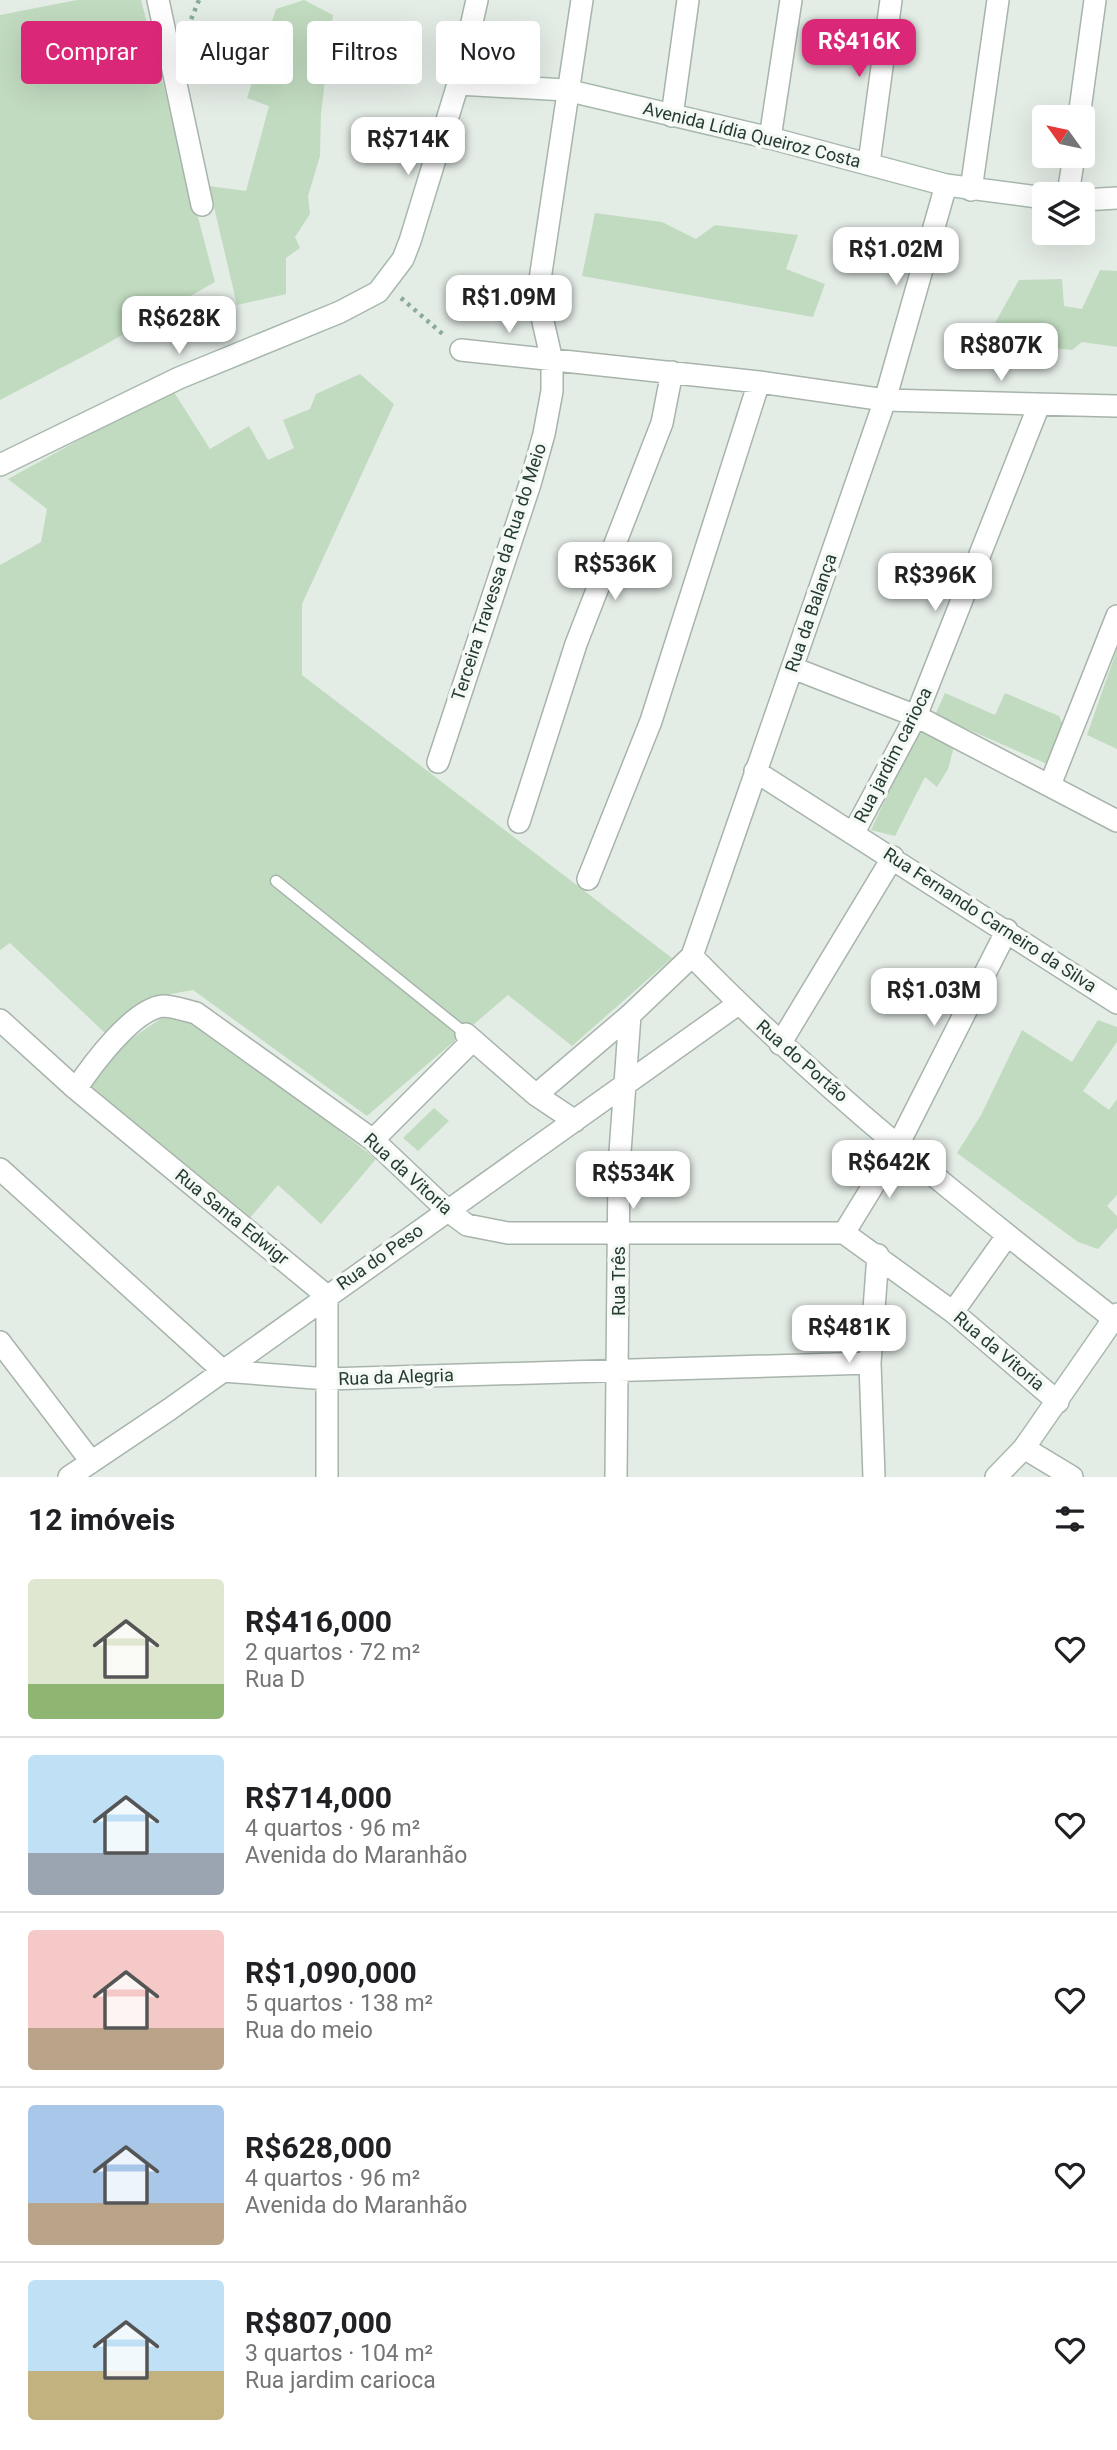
<!DOCTYPE html>
<html lang="pt">
<head>
<meta charset="utf-8">
<style>
	body { margin:0; font-family:Roboto,sans-serif; background:#f6f6f6; color:#202124; height:100vh; display:flex; flex-direction:column; font-size:26px; white-space:nowrap }
	* { box-sizing:border-box; margin:0 }
	p { font-size:23px; color:#757577 }
	.icon { flex:none; width:38px; height:38px; fill:none; stroke:currentColor; stroke-width:2; stroke-linecap:round; stroke-linejoin:round }
	.map { position:relative; height:1477px; overflow:hidden }
	.sheet { display:flex; flex-direction:column; background:#fff; flex:1 }
	.sheet>* { flex:none }
	.hud { position:absolute; left:21px; top:21px; width:700px; height:63px; display:flex; gap:14px }
	.needle { width:46px; rotate:303deg }
	.tools { position:absolute; left:1032px; top:105px; display:grid; gap:14px }
	.tools a { display:grid; place-items:center; width:63px; height:63px; border-radius:7px; background:#fff; box-shadow:0 7px 28px #0002; font-size:35px }
	.price { position:absolute; translate:-50% -60px; padding:0 16px; border-radius:14px; background:#fff; color:#222; font-size:23px; line-height:46px; filter:drop-shadow(0 2px 4px #0008) }
	.price::after { content:''; position:absolute; left:50%; top:42px; width:21px; height:16px; margin-left:-10px; background:inherit; clip-path:polygon(0 0,100% 0,50% 100%) }
	.price.current { background:#db2777; color:#fff }
	ul { padding:0; list-style:none }
	li { display:flex; align-items:center; gap:21px; height:175px; padding:0 28px }
	li+li { border-top:2px solid #e0e0e0 }
	li span { display:grid; place-items:center; flex:none; width:196px; height:140px; border-radius:7px; color:#555 }
	li>.icon { margin-inline-start:auto }
	span .icon { width:84px; height:84px; fill:#fffc; stroke-width:1 }
	li b { font-size:30px }
	h2 { display:flex; justify-content:space-between; align-items:center; height:84px; padding:0 28px; font-size:30px }
	.pill { padding:0 24px; border-radius:7px; background:#fff; box-shadow:0 7px 28px #0002; font-size:24px; line-height:63px }
	.pill.current { background:#db2777; color:#fff }
	.map>svg:first-child { display:block }
	.green { fill:#c1dbc0 }
	.lines { fill:none; stroke-linecap:round; stroke-linejoin:round }
	.lane-casing { stroke:#a7b4ab; stroke-width:13 }
	.street-casing { stroke:#a7b4ab; stroke-width:24 }
	.secondary-casing { stroke:#a7b9ad; stroke-width:24 }
	.path { stroke:#88ac95; stroke-width:4.5; stroke-dasharray:3.5 5; stroke-linecap:butt }
	.lane { stroke:#fff; stroke-width:10 }
	.street { stroke:#fff; stroke-width:21 }
	.secondary { stroke:#fff; stroke-width:21 }
	.labels { text-anchor:middle; stroke-width:7; stroke-linejoin:round; paint-order:stroke }
	.street-label { font-size:18px; fill:#253c2f; stroke:#f4f9f5 }
</style>
</head>
<body>
<div class="map">
<svg width="1117" height="1477" viewBox="0 0 1117 1477">
	<rect width="100%" height="100%" fill="#e4ece6"/>
	<!-- green -->
	<path class="green" d="M 77,0 L 141,0 L 215,282 L 101,347 L 0,400 L 0,15 Z
		M 304,0 L 333,15 L 321,113 L 320,156 L 308,196 L 310,214 L 295,237 L 300,248 L 286,258 L 286,294 L 237,305 L 209,186 L 246,191 L 269,106 L 247,98 L 276,9 Z
		M 595,213 L 662,222 L 696,239 L 715,225 L 798,235 L 786,269 L 825,284 L 813,317 L 582,276 Z
		M 1100,270 L 1117,271 L 1117,347 L 1082,342 L 1072,350 L 989,342 L 986,339 L 1019,280 L 1062,279 L 1064,306 L 1082,309 Z
		M 360,374 L 394,404 L 302,604 L 302,675 L 672,958 L 572,1046 L 508,995 L 367,1116 L 193,990 C 158,995 127,1006 105,1033 L 10,943 L 0,950 L 0,565 L 41,542 L 47,509 L 8,479 L 172,389 L 210,449 L 249,426 L 268,460 L 294,448 L 283,420 L 310,409 L 316,394 Z
		M 1117,649 L 1117,749 L 1087,735 Z
		M 945,693 L 995,715 L 1005,693 L 1059,716 L 1063,725 L 1047,764 L 935,715 Z
		M 920,724 L 955,743 L 948,769 L 937,787 L 925,777 L 895,836 L 871,830 Z
		M 163,1017 L 198,1022 L 376,1159 L 321,1224 L 278,1185 L 249,1219 L 91,1086 L 108,1055 Z
		M 1098,1020 L 1117,1027 L 1117,1042 L 1083,1091 L 1109,1110 L 1117,1099 L 1117,1195 L 1107,1206 L 1117,1216 L 1117,1228 L 1098,1249 L 1078,1242 L 957,1153 L 981,1115 L 1022,1030 L 1072,1062 Z
		M 434,1108 L 449,1121 L 418,1151 L 403,1138 Z"/>
	<g class="lines">
		<!-- lane casing -->
		<g class="lane-casing">
			<path id="lane" d="M 276,881 L 466,1034"/>
		</g>
		<!-- street casing -->
		<g class="street-casing">
			<path id="street" d="M 158,0 L 202,205
				M 458,84 L 477,0
				M 672,116 L 688,0
				M 1079,117 L 1095,0
				M 770,138 L 791,0
				M 869,163 L 891,0
				M 971,190 L 998,0
				M 1068,194 L 1074,156
				M 461,350 L 759,382 L 885,400 L 1117,406
				M 793,668 L 916,716 L 1117,821
				M 438,762 L 530,484 L 544,434 L 552,391 L 552,361 L 539,304 L 539,286 L 582,0
				M 755,771 L 1117,1003
				M 1050,785 L 1117,616
				M 519,822 L 576,644 L 662,423 L 672,372
				M 854,832 L 916,716 L 1039,405
				M 588,879 L 651,721 L 759,382
				M 692,956 C 821,1089 968,1205 1114,1319
				M 0,1020 L 76,1089 L 327,1296 L 327,1477
				M 466,1034 L 536,1095 L 630,1015 L 692,956 L 885,400 L 946,185
				M 780,1044 L 893,857
				M 76,1089 C 92,1065 133,1009 163,1006 C 173,1006 187,1011 196,1013 L 373,1140 L 447,1210 L 467,1225 L 508,1233 L 844,1233 L 953,1312 L 1058,1402
				M 536,1095 L 575,1121
				M 373,1140 L 473,1040
				M 0,1169 L 223,1371 L 327,1379 L 870,1363
				M 844,1233 L 898,1145 L 1007,930
				M 953,1312 L 1007,1236
				M 0,1342 L 90,1460
				M 1024,1448 L 1072,1477
				M 69,1477 L 170,1409 L 738,1004
				M 616,1477 L 619,1166 L 630,1015
				M 874,1477 L 870,1363 L 878,1255"/>
		</g>
		<!-- secondary casing -->
		<g class="secondary-casing">
			<path id="secondary" d="M 1083,200 L 1117,198
				M 0,465 L 179,378 L 340,312 L 378,292 L 403,259 L 410,241 L 458,84 L 566,90 L 770,138 L 946,185 L 1045,198
				M 996,1477 L 1024,1448 L 1117,1314"/>
		</g>
		<!-- path -->
		<path class="path" d="M 188,27 L 199,0
			M 401,298 L 445,336"/>
		<!-- lane -->
		<use href="#lane" class="lane"/>
		<!-- street -->
		<use href="#street" class="street"/>
		<!-- secondary -->
		<use href="#secondary" class="secondary"/>
	</g>
	<g class="labels">
		<!-- street labels -->
		<g class="street-label">
			<text transform="translate(752 135) rotate(14)" y="6">Avenida Lídia Queiroz Costa</text>
			<text transform="translate(499 572) rotate(-72)" y="6">Terceira Travessa da Rua do Meio</text>
			<text transform="translate(811 613) rotate(-71)" y="6">Rua da Balança</text>
			<text transform="translate(893 755) rotate(-63)" y="6">Rua jardim carioca</text>
			<text transform="translate(990 920) rotate(33)" y="6">Rua Fernando Carneiro da Silva</text>
			<text transform="translate(802 1061) rotate(41)" y="6">Rua do Portão</text>
			<text transform="translate(408 1174) rotate(42)" y="6">Rua da Vitoria</text>
			<text transform="translate(232 1217) rotate(39)" y="6">Rua Santa Edwigr</text>
			<text transform="translate(380 1257) rotate(-35)" y="6">Rua do Peso</text>
			<text transform="translate(619 1281) rotate(-90)" y="6">Rua Três</text>
			<text transform="translate(999 1351) rotate(40)" y="6">Rua da Vitoria</text>
			<text transform="translate(396 1377) rotate(-2)" y="6">Rua da Alegria</text>
		</g>
	</g>
</svg>
<div class="tools">
<a><svg class="needle" viewBox="-14 -14 28 28"><path d="M0-13l5 13h-10z" fill="#e53935"/><path d="M0 13l5-13h-10z" fill="#757577"/></svg></a>
<a><svg class="icon" aria-label="layers" viewBox="0 0 24 24"><path d="M12 4l9 5-9 5-9-5zM3 14l9 5 9-5"/></svg></a>
</div>
<b class="price current" style="left:859px;top:79px">R$416K</b>
<b class="price" style="left:408px;top:177px">R$714K</b>
<b class="price" style="left:896px;top:287px">R$1.02M</b>
<b class="price" style="left:509px;top:335px">R$1.09M</b>
<b class="price" style="left:179px;top:356px">R$628K</b>
<b class="price" style="left:1001px;top:383px">R$807K</b>
<b class="price" style="left:615px;top:602px">R$536K</b>
<b class="price" style="left:935px;top:613px">R$396K</b>
<b class="price" style="left:934px;top:1028px">R$1.03M</b>
<b class="price" style="left:889px;top:1200px">R$642K</b>
<b class="price" style="left:633px;top:1211px">R$534K</b>
<b class="price" style="left:849px;top:1365px">R$481K</b>
<div class="hud">
<a class="pill current">Comprar</a>
<a class="pill">Alugar</a>
<a class="pill">Filtros</a>
<a class="pill">Novo</a>
</div>
</div>
<section class="sheet">
<h2>12 imóveis<svg class="icon" aria-label="filters" viewBox="0 0 24 24"><path d="M4 7h16M4 17h16"/><circle cx="9" cy="7" r="2"/><circle cx="15" cy="17" r="2"/></svg></h2>
<ul>
<li><span style="background:linear-gradient(#dfe7d0 75%,#8fb573 0)"><svg class="icon" aria-label="home" viewBox="0 0 24 24"><path d="M3 11l9-7 9 7M6 9v11h12V9"/></svg></span><div><b>R$416,000</b><p>2 quartos · 72 m²</p><p>Rua D</p></div><svg class="icon" aria-label="heart" viewBox="0 0 24 24"><path d="M12 20l-8-8c-3-5 5-10 8-4 3-6 11-1 8 4z"/></svg></li>
<li><span style="background:linear-gradient(#bfe0f5 70%,#9aa5b1 0)"><svg class="icon" aria-label="home" viewBox="0 0 24 24"><path d="M3 11l9-7 9 7M6 9v11h12V9"/></svg></span><div><b>R$714,000</b><p>4 quartos · 96 m²</p><p>Avenida do Maranhão</p></div><svg class="icon" aria-label="heart" viewBox="0 0 24 24"><path d="M12 20l-8-8c-3-5 5-10 8-4 3-6 11-1 8 4z"/></svg></li>
<li><span style="background:linear-gradient(#f6c9c9 70%,#b9a48a 0)"><svg class="icon" aria-label="home" viewBox="0 0 24 24"><path d="M3 11l9-7 9 7M6 9v11h12V9"/></svg></span><div><b>R$1,090,000</b><p>5 quartos · 138 m²</p><p>Rua do meio</p></div><svg class="icon" aria-label="heart" viewBox="0 0 24 24"><path d="M12 20l-8-8c-3-5 5-10 8-4 3-6 11-1 8 4z"/></svg></li>
<li><span style="background:linear-gradient(#a9c7e8 70%,#b9a48a 0)"><svg class="icon" aria-label="home" viewBox="0 0 24 24"><path d="M3 11l9-7 9 7M6 9v11h12V9"/></svg></span><div><b>R$628,000</b><p>4 quartos · 96 m²</p><p>Avenida do Maranhão</p></div><svg class="icon" aria-label="heart" viewBox="0 0 24 24"><path d="M12 20l-8-8c-3-5 5-10 8-4 3-6 11-1 8 4z"/></svg></li>
<li><span style="background:linear-gradient(#bfe0f5 65%,#c2b280 0)"><svg class="icon" aria-label="home" viewBox="0 0 24 24"><path d="M3 11l9-7 9 7M6 9v11h12V9"/></svg></span><div><b>R$807,000</b><p>3 quartos · 104 m²</p><p>Rua jardim carioca</p></div><svg class="icon" aria-label="heart" viewBox="0 0 24 24"><path d="M12 20l-8-8c-3-5 5-10 8-4 3-6 11-1 8 4z"/></svg></li>
</ul>
</section>
</body>
</html>
